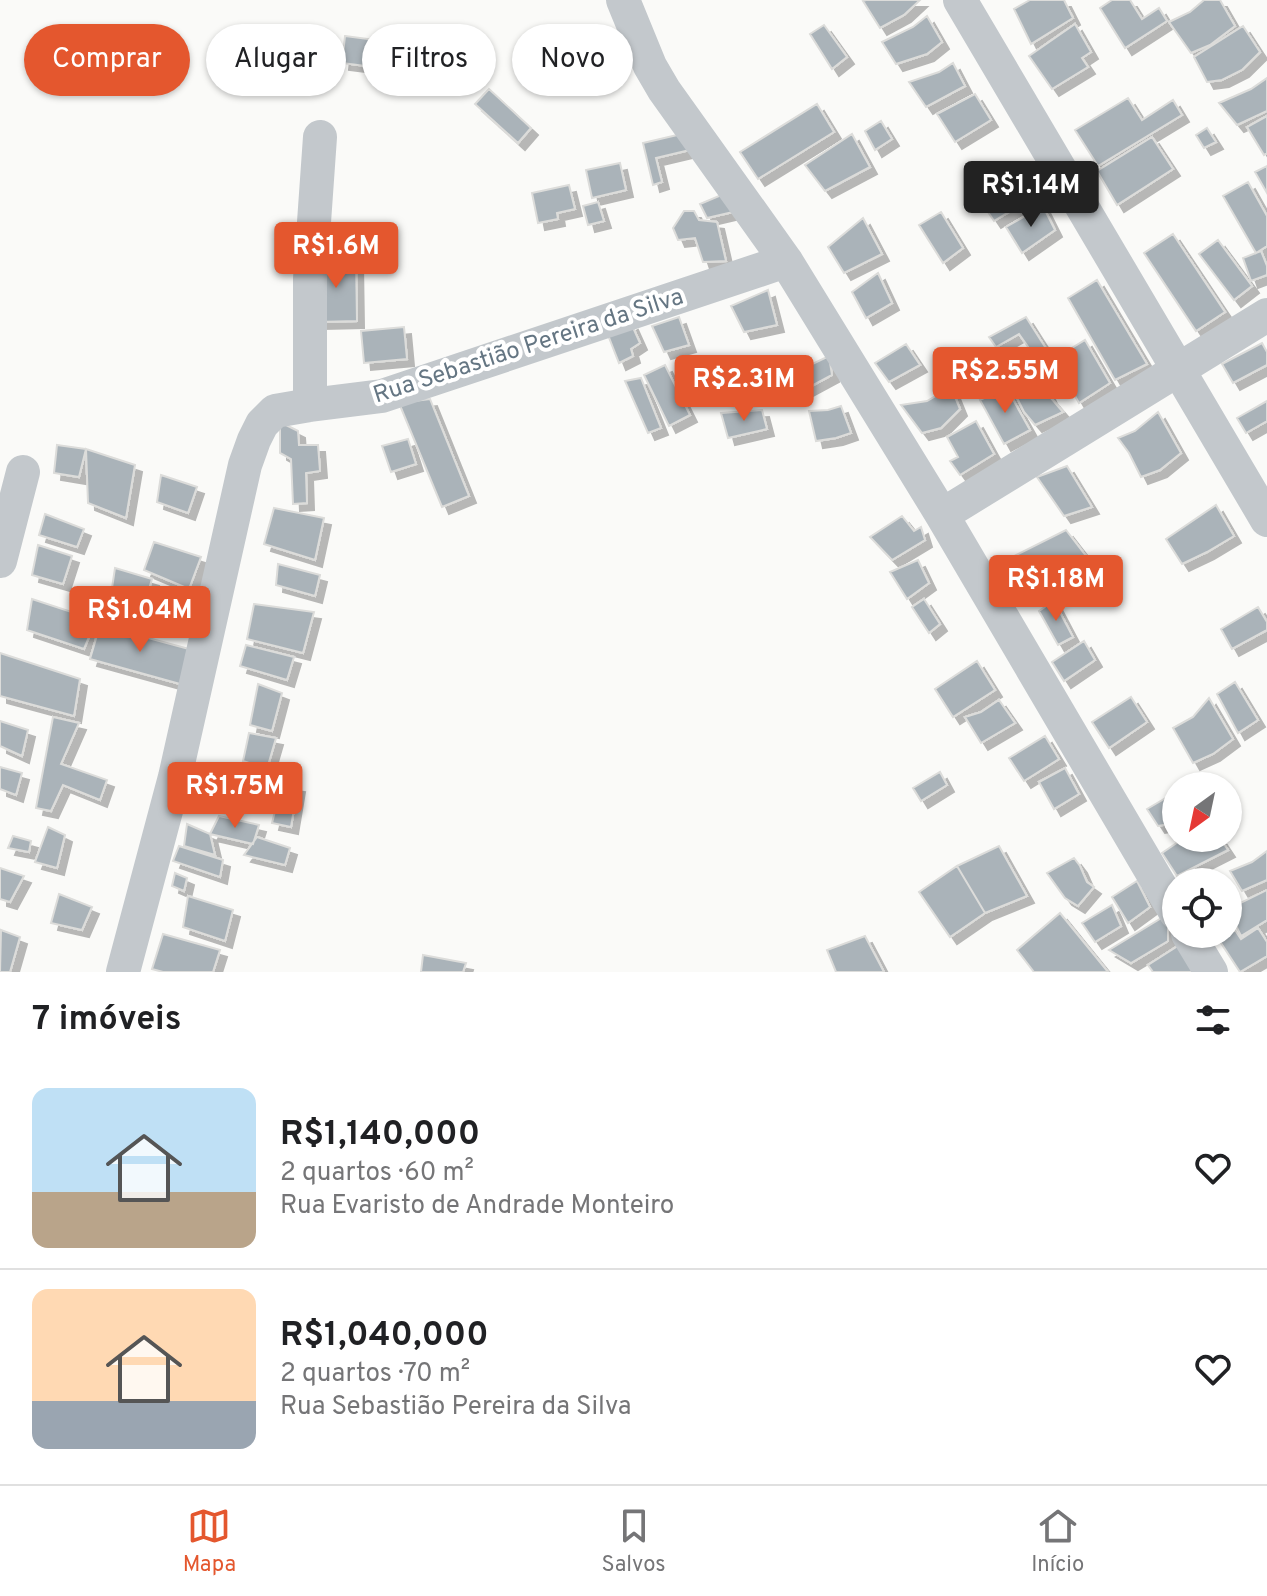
<!DOCTYPE html>
<html lang="pt">
<head>
<meta charset="utf-8">
<style>
	body { margin:0; font-family:Overpass,sans-serif; background:#f6f6f6; color:#202124; height:100vh; display:flex; flex-direction:column; font-size:30px; white-space:nowrap }
	* { box-sizing:border-box; margin:0 }
	p { font-size:26px; color:#757577 }
	.icon { flex:none; width:44px; height:44px; fill:none; stroke:currentColor; stroke-width:2; stroke-linecap:round; stroke-linejoin:round }
	.map { position:relative; height:972px; overflow:hidden }
	.side { display:flex; flex-direction:column; background:#fff; flex:1 }
	.side>* { flex:none }
	.banner { position:absolute; left:24px; top:24px; width:800px; height:72px; display:flex; gap:16px }
	.needle { width:52px; rotate:213deg }
	.controls { position:absolute; left:1162px; top:772px; display:grid; gap:16px }
	.controls a { display:grid; place-items:center; width:80px; height:80px; border-radius:50%; background:#fff; box-shadow:0 2px 6px #0004; font-size:40px }
	.price { position:absolute; translate:-50% -68px; padding:0 18px; border-radius:8px; background:#e4572e; color:#fff; font-size:26px; line-height:52px; filter:drop-shadow(0 2px 4px #0008) }
	.price::after { content:''; position:absolute; left:50%; top:48px; width:24px; height:18px; margin-left:-12px; background:inherit; clip-path:polygon(0 0,100% 0,50% 100%) }
	.price.active { background:#222; color:#fff }
	ul { padding:0; list-style:none }
	li { display:flex; align-items:center; gap:24px; height:200px; padding:0 32px }
	li+li { border-top:2px solid #e0e0e0 }
	li span { display:grid; place-items:center; flex:none; width:224px; height:160px; border-radius:16px; color:#555 }
	li>.icon { margin-inline-start:auto }
	span .icon { width:96px; height:96px; fill:#fffc; stroke-width:1 }
	li b { font-size:34px }
	h2 { display:flex; justify-content:space-between; align-items:center; height:96px; padding:0 32px; font-size:34px }
	.pill { padding:0 28px; border-radius:36px; background:#fff; box-shadow:0 2px 6px #0004; font-size:28px; line-height:72px }
	.pill.active { background:#e4572e; color:#fff }
	.tabs { display:flex; justify-content:space-around; align-items:center; height:112px; border-top:2px solid #e0e0e0; background:#fff; font-size:22px; color:#757577 }
	.tabs a { display:grid; justify-items:center; gap:4px }
	.tabs .active { color:#e4572e }
	.map>svg:first-child { display:block }
	.building { fill:#aab3b9; stroke:#dcdcda; stroke-width:2; filter:url(#shadow) }
	.lines { fill:none; stroke-linecap:round; stroke-linejoin:round }
	.minor { stroke:#c3c8cc; stroke-width:34 }
	.labels { text-anchor:middle; stroke-width:8; stroke-linejoin:round; paint-order:stroke }
	.street-label { font-size:24px; fill:#657683; stroke:#fff }
</style>
</head>
<body>
<div class="map">
<svg width="1267" height="972" viewBox="0 0 1267 972">
	<defs>
		<filter id="shadow"><feDropShadow dx="7" dy="7" stdDeviation="0" flood-color="#0004"/></filter>
	</defs>
	<rect width="100%" height="100%" fill="#fafaf8"/>
	<!-- building -->
	<path class="building" d="M 866,0 L 920,0 L 904,15 L 880,28 L 863,1 Z
		M 1030,0 L 1064,0 L 1073,18 L 1031,44 L 1014,9 Z
		M 1112,0 L 1130,0 L 1142,19 L 1159,8 L 1167,21 L 1125,48 L 1100,8 Z
		M 1204,0 L 1220,0 L 1235,26 L 1210,45 L 1191,53 L 1169,22 L 1190,12 Z
		M 927,16 L 942,42 L 927,54 L 896,64 L 882,42 L 913,27 Z
		M 1075,24 L 1091,52 L 1082,58 L 1088,67 L 1052,89 L 1029,56 Z
		M 824,25 L 847,57 L 832,69 L 810,34 Z
		M 1243,26 L 1260,52 L 1242,70 L 1222,80 L 1207,82 L 1194,57 Z
		M 345,36 L 376,40 L 373,67 L 342,63 Z
		M 953,63 L 965,86 L 926,107 L 909,82 L 939,72 Z
		M 1267,78 L 1267,111 L 1237,125 L 1219,103 L 1251,89 Z
		M 489,89 L 531,128 L 518,143 L 475,104 Z
		M 975,94 L 991,120 L 955,142 L 937,114 Z
		M 1128,98 L 1142,120 L 1173,100 L 1182,115 L 1098,166 L 1075,130 Z
		M 817,104 L 834,132 L 758,179 L 740,152 Z
		M 1267,116 L 1267,153 L 1264,155 L 1247,127 Z
		M 881,121 L 892,139 L 875,150 L 865,131 Z
		M 1207,128 L 1216,142 L 1204,148 L 1196,135 Z
		M 690,132 L 694,149 L 656,158 L 662,182 L 653,185 L 643,143 Z
		M 852,134 L 870,167 L 825,191 L 805,165 Z
		M 1152,137 L 1173,169 L 1117,205 L 1097,171 Z
		M 620,163 L 626,190 L 592,198 L 586,170 Z
		M 1267,166 L 1267,193 L 1255,172 Z
		M 1019,168 L 1037,195 L 994,221 L 976,194 Z
		M 1248,182 L 1267,216 L 1267,246 L 1256,253 L 1223,196 Z
		M 569,185 L 575,209 L 557,213 L 558,219 L 538,223 L 532,193 Z
		M 726,193 L 733,212 L 707,218 L 700,204 Z
		M 598,202 L 604,221 L 588,225 L 583,206 Z
		M 1043,206 L 1055,230 L 1022,253 L 1006,227 Z
		M 684,211 L 694,211 L 699,220 L 717,222 L 726,261 L 703,262 L 695,238 L 678,240 L 673,228 Z
		M 941,212 L 963,248 L 943,263 L 919,225 Z
		M 863,218 L 882,254 L 844,273 L 828,247 Z
		M 1173,234 L 1225,312 L 1196,331 L 1144,253 Z
		M 1218,240 L 1252,286 L 1234,300 L 1199,254 Z
		M 1261,251 L 1267,266 L 1267,275 L 1251,281 L 1243,258 Z
		M 356,258 L 357,321 L 317,322 L 316,259 Z
		M 878,273 L 892,303 L 866,318 L 852,292 Z
		M 1097,280 L 1147,364 L 1115,380 L 1068,298 Z
		M 768,290 L 777,325 L 744,332 L 731,306 Z
		M 679,317 L 689,345 L 664,352 L 652,326 Z
		M 1026,317 L 1047,350 L 1031,351 L 1019,334 L 996,347 L 989,337 Z
		M 631,323 L 640,343 L 631,349 L 633,356 L 619,363 L 608,335 Z
		M 404,327 L 407,359 L 364,363 L 361,331 Z
		M 1085,340 L 1110,383 L 1079,403 L 1054,359 Z
		M 1262,343 L 1267,352 L 1267,365 L 1233,383 L 1222,364 Z
		M 906,344 L 920,365 L 889,382 L 875,363 Z
		M 829,356 L 832,375 L 791,397 L 783,378 Z
		M 665,365 L 690,415 L 669,426 L 644,375 Z
		M 1040,374 L 1050,397 L 1063,412 L 1035,425 L 1024,412 L 1013,390 Z
		M 641,378 L 661,428 L 648,433 L 625,381 Z
		M 951,387 L 960,409 L 941,428 L 922,433 L 901,405 L 927,401 Z
		M 1006,387 L 1030,430 L 1004,444 L 980,400 Z
		M 430,399 L 469,496 L 442,507 L 399,403 Z
		M 1267,401 L 1267,421 L 1246,433 L 1237,418 Z
		M 841,406 L 851,433 L 836,438 L 816,441 L 809,411 L 828,410 Z
		M 762,410 L 767,429 L 728,438 L 721,413 Z
		M 1158,412 L 1181,453 L 1160,470 L 1141,477 L 1129,453 L 1118,438 L 1135,431 Z
		M 976,421 L 994,454 L 960,475 L 950,461 L 958,457 L 947,437 Z
		M 280,422 L 298,431 L 299,445 L 318,445 L 320,471 L 306,473 L 307,503 L 293,504 L 291,459 L 280,453 Z
		M 408,439 L 416,464 L 391,472 L 382,446 Z
		M 57,445 L 86,449 L 79,477 L 54,473 Z
		M 86,449 L 135,465 L 126,518 L 88,503 Z
		M 1067,466 L 1092,507 L 1064,516 L 1037,477 Z
		M 161,475 L 197,487 L 188,513 L 157,502 Z
		M 1216,505 L 1234,536 L 1207,552 L 1182,564 L 1166,539 Z
		M 274,508 L 324,518 L 315,560 L 264,544 Z
		M 45,514 L 84,529 L 77,547 L 39,535 Z
		M 902,516 L 914,531 L 921,527 L 925,540 L 892,560 L 870,537 Z
		M 1066,530 L 1086,556 L 1036,586 L 1014,556 Z
		M 154,542 L 201,557 L 189,589 L 144,570 Z
		M 38,545 L 72,556 L 63,584 L 32,575 Z
		M 918,560 L 929,583 L 907,599 L 890,572 Z
		M 278,564 L 320,575 L 315,596 L 276,585 Z
		M 115,568 L 152,579 L 137,630 L 107,621 Z
		M 156,588 L 187,597 L 181,615 L 151,606 Z
		M 32,599 L 96,620 L 84,649 L 27,630 Z
		M 924,599 L 940,624 L 929,633 L 912,607 Z
		M 1054,601 L 1073,637 L 1058,645 L 1039,611 Z
		M 254,604 L 314,612 L 303,653 L 247,639 Z
		M 1258,607 L 1267,622 L 1267,630 L 1232,649 L 1221,629 Z
		M 100,625 L 189,649 L 180,684 L 90,659 Z
		M 1084,641 L 1095,660 L 1064,681 L 1052,662 Z
		M 246,645 L 294,657 L 287,680 L 240,666 Z
		M 0,653 L 80,679 L 74,716 L 0,696 Z
		M 977,661 L 995,690 L 953,717 L 935,689 Z
		M 1235,682 L 1258,720 L 1238,733 L 1217,694 Z
		M 258,684 L 282,693 L 272,731 L 250,725 Z
		M 1131,697 L 1147,722 L 1109,748 L 1092,722 Z
		M 1209,698 L 1233,739 L 1213,754 L 1193,763 L 1173,728 L 1193,717 Z
		M 999,700 L 1015,723 L 981,743 L 965,717 L 981,712 Z
		M 53,717 L 79,723 L 61,764 L 107,780 L 100,800 L 63,785 L 51,811 L 36,808 Z
		M 0,721 L 28,730 L 22,756 L 0,746 Z
		M 249,733 L 276,738 L 267,769 L 243,761 Z
		M 1045,736 L 1059,759 L 1024,781 L 1009,758 Z
		M 0,767 L 22,773 L 16,795 L 0,789 Z
		M 1065,768 L 1079,794 L 1054,809 L 1039,782 Z
		M 940,772 L 947,785 L 921,801 L 913,788 Z
		M 282,783 L 298,785 L 291,827 L 272,823 Z
		M 1176,792 L 1176,821 L 1169,824 L 1158,826 L 1147,809 Z
		M 219,816 L 259,825 L 253,844 L 210,834 Z
		M 187,824 L 210,834 L 215,855 L 184,846 Z
		M 48,827 L 65,835 L 57,868 L 35,862 Z
		M 13,836 L 31,841 L 29,852 L 8,848 Z
		M 257,837 L 290,848 L 285,865 L 244,855 Z
		M 1184,838 L 1220,838 L 1228,850 L 1177,876 L 1162,853 Z
		M 179,846 L 223,860 L 220,877 L 173,861 Z
		M 999,846 L 1027,896 L 985,913 L 957,866 Z
		M 1267,851 L 1267,880 L 1242,891 L 1230,871 L 1252,862 Z
		M 1074,858 L 1080,866 L 1087,882 L 1094,887 L 1078,906 L 1065,898 L 1047,873 Z
		M 957,866 L 985,913 L 950,937 L 919,892 Z
		M 0,868 L 24,876 L 10,902 L 0,899 Z
		M 175,873 L 187,878 L 184,891 L 172,886 Z
		M 1137,881 L 1150,907 L 1128,923 L 1112,897 Z
		M 1267,890 L 1267,920 L 1241,936 L 1228,909 Z
		M 59,894 L 92,907 L 82,930 L 51,923 Z
		M 188,896 L 233,910 L 225,941 L 183,927 Z
		M 1112,905 L 1121,926 L 1095,942 L 1082,923 Z
		M 1060,913 L 1108,972 L 1034,972 L 1017,950 Z
		M 1168,914 L 1168,941 L 1131,963 L 1109,950 Z
		M 1258,928 L 1267,942 L 1267,956 L 1240,972 L 1219,940 L 1235,930 L 1241,939 Z
		M 1,930 L 20,937 L 10,972 L 0,972 Z
		M 163,934 L 220,950 L 213,972 L 163,972 L 152,969 Z
		M 865,936 L 884,972 L 836,972 L 827,950 Z
		M 1181,944 L 1199,972 L 1153,972 L 1148,965 Z
		M 423,955 L 466,963 L 463,972 L 421,972 Z"/>
	<g class="lines">
		<!-- minor -->
		<path class="minor" d="M 623,0 L 650,66 L 664,90 L 786,261 L 942,515 L 1176,913
			M 960,0 L 1267,520
			M 310,405 L 310,279 L 320,137
			M 942,515 L 1267,315
			M 0,561 L 23,472
			M 1188,934 L 1211,972
			M 123,972 L 175,777 L 245,465 L 254,440 L 262,424 L 275,411 L 310,405 L 382,396 L 786,261"/>
	</g>
	<g class="labels">
		<!-- street labels -->
		<g class="street-label">
			<text transform="translate(528 345) rotate(-18)" y="8">Rua Sebastião Pereira da Silva</text>
		</g>
	</g>
</svg>
<div class="controls">
<a><svg class="needle" viewBox="-14 -14 28 28"><path d="M0-13l5 13h-10z" fill="#e53935"/><path d="M0 13l5-13h-10z" fill="#757577"/></svg></a>
<a><svg class="icon" aria-label="locate" viewBox="0 0 24 24"><circle cx="12" cy="12" r="6"/><path d="M12 2v4M12 18v4M2 12h4M18 12h4"/></svg></a>
</div>
<b class="price active" style="left:1031px;top:229px">R$1.14M</b>
<b class="price" style="left:336px;top:290px">R$1.6M</b>
<b class="price" style="left:1005px;top:415px">R$2.55M</b>
<b class="price" style="left:744px;top:423px">R$2.31M</b>
<b class="price" style="left:1056px;top:623px">R$1.18M</b>
<b class="price" style="left:140px;top:654px">R$1.04M</b>
<b class="price" style="left:235px;top:830px">R$1.75M</b>
<div class="banner">
<a class="pill active">Comprar</a>
<a class="pill">Alugar</a>
<a class="pill">Filtros</a>
<a class="pill">Novo</a>
</div>
</div>
<section class="side">
<h2>7 imóveis<svg class="icon" aria-label="filters" viewBox="0 0 24 24"><path d="M4 7h16M4 17h16"/><circle cx="9" cy="7" r="2"/><circle cx="15" cy="17" r="2"/></svg></h2>
<ul>
<li><span style="background:linear-gradient(#bfe0f5 65%,#b9a48a 0)"><svg class="icon" aria-label="home" viewBox="0 0 24 24"><path d="M3 11l9-7 9 7M6 9v11h12V9"/></svg></span><div><b>R$1,140,000</b><p>2 quartos · 60 m²</p><p>Rua Evaristo de Andrade Monteiro</p></div><svg class="icon" aria-label="heart" viewBox="0 0 24 24"><path d="M12 20l-8-8c-3-5 5-10 8-4 3-6 11-1 8 4z"/></svg></li>
<li><span style="background:linear-gradient(#ffd9b3 70%,#9aa5b1 0)"><svg class="icon" aria-label="home" viewBox="0 0 24 24"><path d="M3 11l9-7 9 7M6 9v11h12V9"/></svg></span><div><b>R$1,040,000</b><p>2 quartos · 70 m²</p><p>Rua Sebastião Pereira da Silva</p></div><svg class="icon" aria-label="heart" viewBox="0 0 24 24"><path d="M12 20l-8-8c-3-5 5-10 8-4 3-6 11-1 8 4z"/></svg></li>
</ul>
</section>
<nav class="tabs">
<a class="active"><svg class="icon" aria-label="map" viewBox="0 0 24 24"><path d="M3 6l6-2 6 2 6-2v14l-6 2-6-2-6 2zM9 4v14M15 6v14"/></svg>Mapa</a>
<a><svg class="icon" aria-label="saved" viewBox="0 0 24 24"><path d="M7 4h10v16l-5-4-5 4z"/></svg>Salvos</a>
<a><svg class="icon" aria-label="home" viewBox="0 0 24 24"><path d="M3 11l9-7 9 7M6 9v11h12V9"/></svg>Início</a>
</nav>
</body>
</html>
